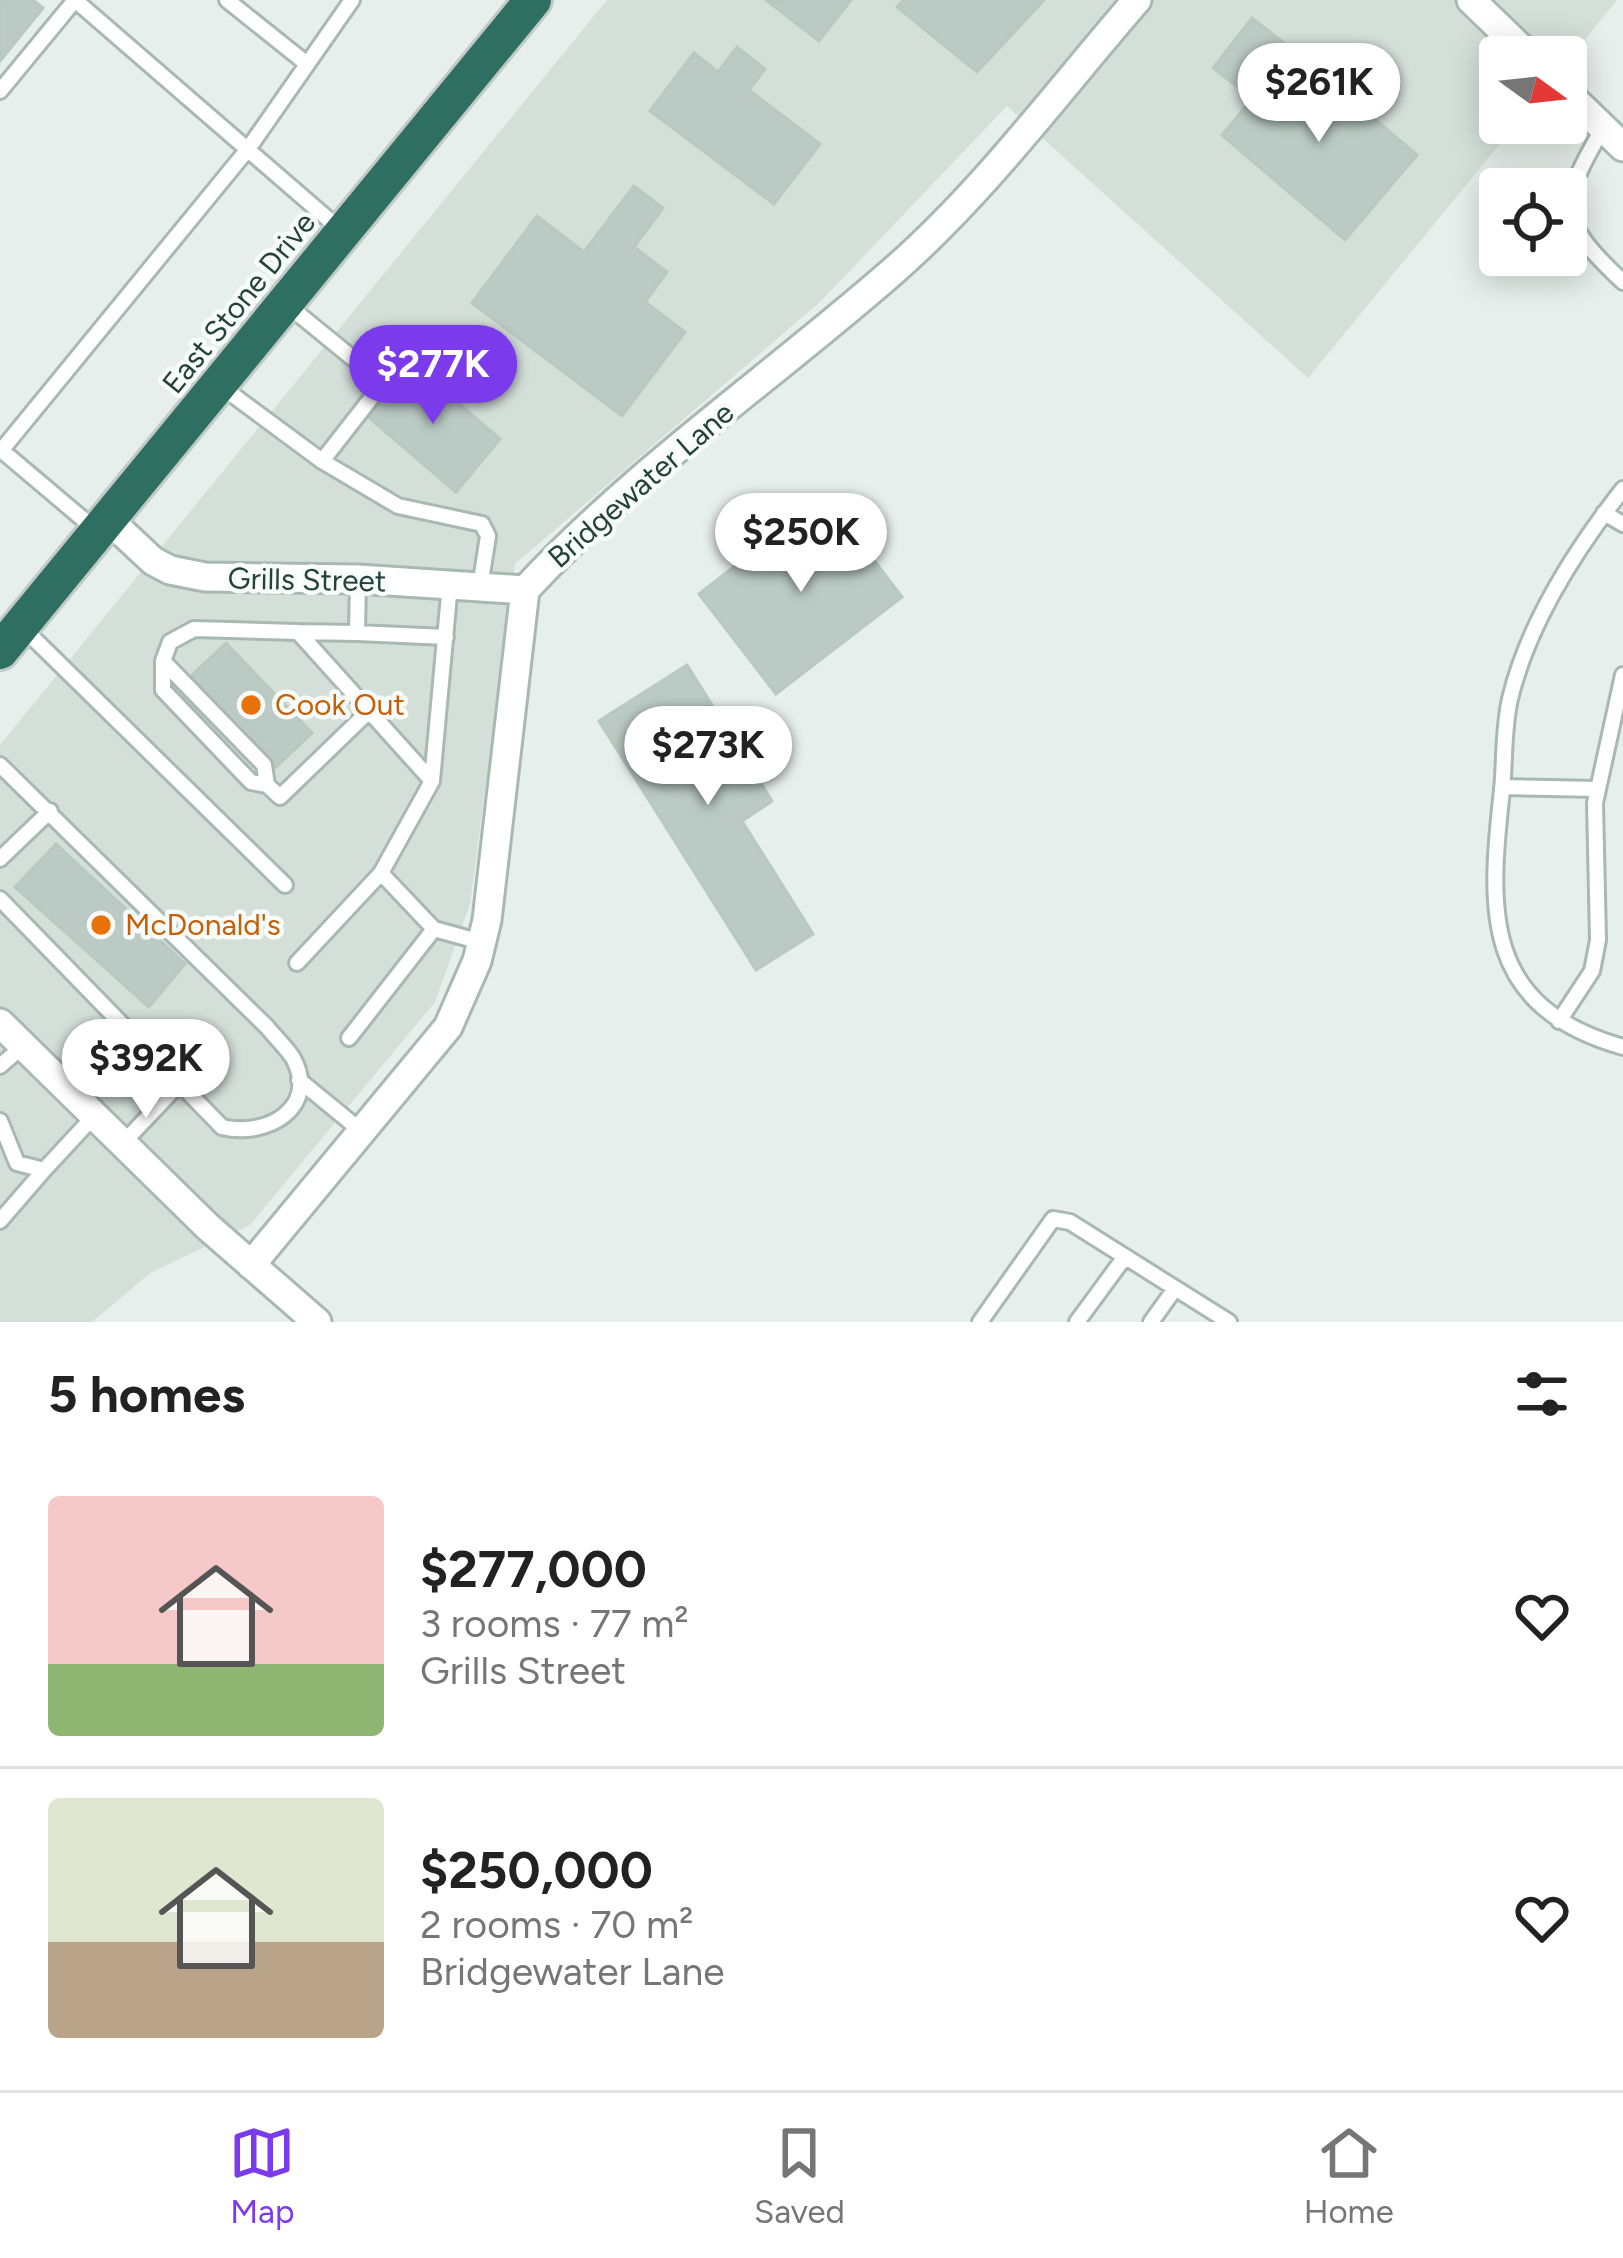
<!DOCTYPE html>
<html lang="en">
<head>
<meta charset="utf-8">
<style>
	body { margin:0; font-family:Figtree,sans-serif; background:#f2f2f2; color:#222; height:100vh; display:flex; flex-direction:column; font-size:45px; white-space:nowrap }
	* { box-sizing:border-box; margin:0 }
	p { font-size:39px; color:#767676 }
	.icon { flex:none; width:66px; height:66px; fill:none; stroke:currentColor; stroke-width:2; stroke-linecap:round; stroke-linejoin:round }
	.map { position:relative; height:1322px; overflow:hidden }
	.details { display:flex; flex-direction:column; background:#fff; flex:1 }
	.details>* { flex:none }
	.needle { width:78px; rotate:105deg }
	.tools { position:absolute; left:1479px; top:36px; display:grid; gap:24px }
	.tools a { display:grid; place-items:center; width:108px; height:108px; border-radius:12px; background:#fff; box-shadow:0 6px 30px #0003; font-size:60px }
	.price { position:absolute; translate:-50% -102px; padding:0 27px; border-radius:42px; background:#fff; color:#222; font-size:39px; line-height:78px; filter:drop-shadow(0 3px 6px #0008) }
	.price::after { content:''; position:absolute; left:50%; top:72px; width:36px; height:27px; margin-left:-18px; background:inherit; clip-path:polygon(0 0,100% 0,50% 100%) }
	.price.selected { background:#7c3aed; color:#fff }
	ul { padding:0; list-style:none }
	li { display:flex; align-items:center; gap:36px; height:300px; padding:0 48px }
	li+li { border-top:3px solid #e0e0e0 }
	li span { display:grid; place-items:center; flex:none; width:336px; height:240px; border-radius:12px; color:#555 }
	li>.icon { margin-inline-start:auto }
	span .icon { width:144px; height:144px; fill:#fffc; stroke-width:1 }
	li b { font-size:51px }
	h2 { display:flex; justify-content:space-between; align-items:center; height:144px; padding:0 48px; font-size:51px }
	.tab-bar { display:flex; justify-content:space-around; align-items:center; height:168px; border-top:3px solid #e0e0e0; background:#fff; font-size:33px; color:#767676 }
	.tab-bar a { display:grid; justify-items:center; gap:6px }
	.tab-bar .selected { color:#7c3aed }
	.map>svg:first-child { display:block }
	.built { fill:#d4dfda }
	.building { fill:#bbcac4; stroke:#b8c9c2; stroke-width:3 }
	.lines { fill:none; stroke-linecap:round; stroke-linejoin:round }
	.lane-casing { stroke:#a8b8b2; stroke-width:20 }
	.street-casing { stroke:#a8b8b2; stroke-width:33 }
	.highway-casing { stroke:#c2cac8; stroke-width:42 }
	.lane { stroke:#fff; stroke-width:14 }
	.street { stroke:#fff; stroke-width:27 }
	.highway { stroke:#2f6f62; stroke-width:36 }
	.food-dot { fill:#e8710a; stroke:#f7fbf9; stroke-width:4.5 }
	.labels { text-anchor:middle; stroke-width:9; stroke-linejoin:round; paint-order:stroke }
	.street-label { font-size:30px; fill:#24423a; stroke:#f7fbf9 }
	.food-label { font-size:30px; fill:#c56008; stroke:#f7fbf9; text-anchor:start }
</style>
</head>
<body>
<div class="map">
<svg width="1623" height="1322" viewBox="0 0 1623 1322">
	<rect width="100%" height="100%" fill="#e6efeb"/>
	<!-- built -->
	<path class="built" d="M 607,0 L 1617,0 L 1566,63 L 1566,57 L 1500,57 L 1500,123 L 1517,123 L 1308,378 L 1007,106 L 821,301 L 515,564 L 470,904 L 435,1002 L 250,1225 L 150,1273 L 92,1322 L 0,1322 L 0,745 Z"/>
	<!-- building -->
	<path class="building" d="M 0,0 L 33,0 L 43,8 L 0,61 Z
		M 766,0 L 851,0 L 819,41 Z
		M 904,0 L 1044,0 L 977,72 L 897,7 Z
		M 1252,18 L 1293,50 L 1252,98 L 1213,68 Z
		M 737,47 L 765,69 L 749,90 L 820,144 L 774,204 L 650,111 L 694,53 L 718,72 Z
		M 1293,50 L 1417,155 L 1345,240 L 1222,135 Z
		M 634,186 L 663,208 L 634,247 L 667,272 L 645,302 L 685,332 L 622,416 L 472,303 L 537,216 L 584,252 Z
		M 410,362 L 500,439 L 456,492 L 366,415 Z
		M 825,496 L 902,597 L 776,694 L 699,594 Z
		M 226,643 L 312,733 L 276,767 L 190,677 Z
		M 687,665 L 772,801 L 742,821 L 813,934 L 756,970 L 599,721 Z
		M 56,844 L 185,964 L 149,1007 L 15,887 Z"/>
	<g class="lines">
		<!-- lane casing -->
		<g class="lane-casing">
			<path id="lane" d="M 75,0 L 343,232
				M 227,0 L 307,64
				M 0,91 L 75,0
				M 1603,128 C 1558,205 1557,220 1623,282
				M 222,387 L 322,461 L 383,383 L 285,303
				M 0,449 L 97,531
				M 0,452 L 248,149 L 352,0
				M 322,461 L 398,506 L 482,524 L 488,536 L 480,587
				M 1623,489 C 1576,549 1528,623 1510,699 C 1503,730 1505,759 1502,790 C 1488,913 1483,1007 1623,1047
				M 1604,513 L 1623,524
				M 358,579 L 357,633 L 446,637
				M 450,584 L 432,781 L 381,873 L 434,929 L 481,942
				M 24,629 L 285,885
				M 357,633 L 298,632 L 432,781
				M 163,661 L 264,765 L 267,785 L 280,797 L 368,712
				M 0,765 L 267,1027 C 275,1037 286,1047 293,1058 C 320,1108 266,1138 222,1127 L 0,899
				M 267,785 L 251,782 L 163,690 L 163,661 L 170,642 L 194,629 L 298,632
				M 1502,787 L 1597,789
				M 0,859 L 50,811
				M 297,963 L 381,873
				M 1559,1021 L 1592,971 L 1598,940 L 1595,803 L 1623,675
				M 349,1038 L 434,929
				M 0,1066 L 23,1046
				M 299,1080 L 360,1130
				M 0,1121 L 17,1163 L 44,1170 L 95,1115
				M 123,1143 L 180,1083
				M 0,1221 L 44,1170
				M 980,1322 L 1053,1219 L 1070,1222 L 1229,1322
				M 1077,1322 L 1124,1258
				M 1151,1322 L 1174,1290"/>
		</g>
		<!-- street casing -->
		<g class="street-casing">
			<path id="street" d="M 1471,0 L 1530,57
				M 1566,92 L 1623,147
				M 108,519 L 153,561 L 170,570 L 205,577 L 358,579 L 525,590
				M 0,1023 L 208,1227 L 317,1322
				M 251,1265 L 448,1027 L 477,961 L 487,920 L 525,590 C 635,471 771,378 892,272 C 983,193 1058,91 1137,0"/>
		</g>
		<!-- highway casing -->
		<g class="highway-casing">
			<path id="highway" d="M 0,651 L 533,0"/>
		</g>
		<!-- lane -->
		<use href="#lane" class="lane"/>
		<!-- street -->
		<use href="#street" class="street"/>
		<!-- highway -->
		<use href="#highway" class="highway"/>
	</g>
	<!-- markers -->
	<g class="food-dot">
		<circle cx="251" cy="705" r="12"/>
		<circle cx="101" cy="925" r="12"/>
	</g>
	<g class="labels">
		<!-- street labels -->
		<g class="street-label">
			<text transform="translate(239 303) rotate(-51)" y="10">East Stone Drive</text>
			<text transform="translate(641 485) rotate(-41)" y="10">Bridgewater Lane</text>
			<text transform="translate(307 580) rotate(1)" y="10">Grills Street</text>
		</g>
		<!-- food labels -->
		<g class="food-label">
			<text x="275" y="715">Cook Out</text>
			<text x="125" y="935">McDonald's</text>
		</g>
	</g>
</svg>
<div class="tools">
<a><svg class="needle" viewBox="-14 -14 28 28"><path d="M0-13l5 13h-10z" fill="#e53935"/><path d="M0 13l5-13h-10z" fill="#767676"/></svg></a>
<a><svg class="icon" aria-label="locate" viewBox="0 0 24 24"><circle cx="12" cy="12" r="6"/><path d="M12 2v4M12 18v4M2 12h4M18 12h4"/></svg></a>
</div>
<b class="price" style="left:1319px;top:145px">$261K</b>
<b class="price selected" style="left:433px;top:427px">$277K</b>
<b class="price" style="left:801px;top:595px">$250K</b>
<b class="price" style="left:708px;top:808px">$273K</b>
<b class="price" style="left:146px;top:1121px">$392K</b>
</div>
<section class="details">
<h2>5 homes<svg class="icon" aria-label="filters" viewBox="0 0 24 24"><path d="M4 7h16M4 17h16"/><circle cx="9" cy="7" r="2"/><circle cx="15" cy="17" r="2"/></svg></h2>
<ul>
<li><span style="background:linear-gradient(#f6c9c9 70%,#8fb573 0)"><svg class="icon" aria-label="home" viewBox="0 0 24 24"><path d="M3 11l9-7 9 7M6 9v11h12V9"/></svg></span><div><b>$277,000</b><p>3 rooms · 77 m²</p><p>Grills Street</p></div><svg class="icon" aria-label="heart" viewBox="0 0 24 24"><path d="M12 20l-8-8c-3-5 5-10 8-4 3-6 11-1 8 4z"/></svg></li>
<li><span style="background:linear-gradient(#dfe7d0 60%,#b9a48a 0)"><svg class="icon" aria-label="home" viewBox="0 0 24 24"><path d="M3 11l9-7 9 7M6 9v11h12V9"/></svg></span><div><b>$250,000</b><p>2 rooms · 70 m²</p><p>Bridgewater Lane</p></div><svg class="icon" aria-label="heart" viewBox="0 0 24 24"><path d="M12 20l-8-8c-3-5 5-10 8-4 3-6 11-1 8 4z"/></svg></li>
</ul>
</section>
<nav class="tab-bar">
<a class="selected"><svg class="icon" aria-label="map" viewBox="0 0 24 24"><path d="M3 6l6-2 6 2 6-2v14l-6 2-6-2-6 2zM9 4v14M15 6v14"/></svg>Map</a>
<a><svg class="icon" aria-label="saved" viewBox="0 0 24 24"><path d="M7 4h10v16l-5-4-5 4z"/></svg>Saved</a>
<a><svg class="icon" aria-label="home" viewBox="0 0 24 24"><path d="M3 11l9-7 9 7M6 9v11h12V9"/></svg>Home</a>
</nav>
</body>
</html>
